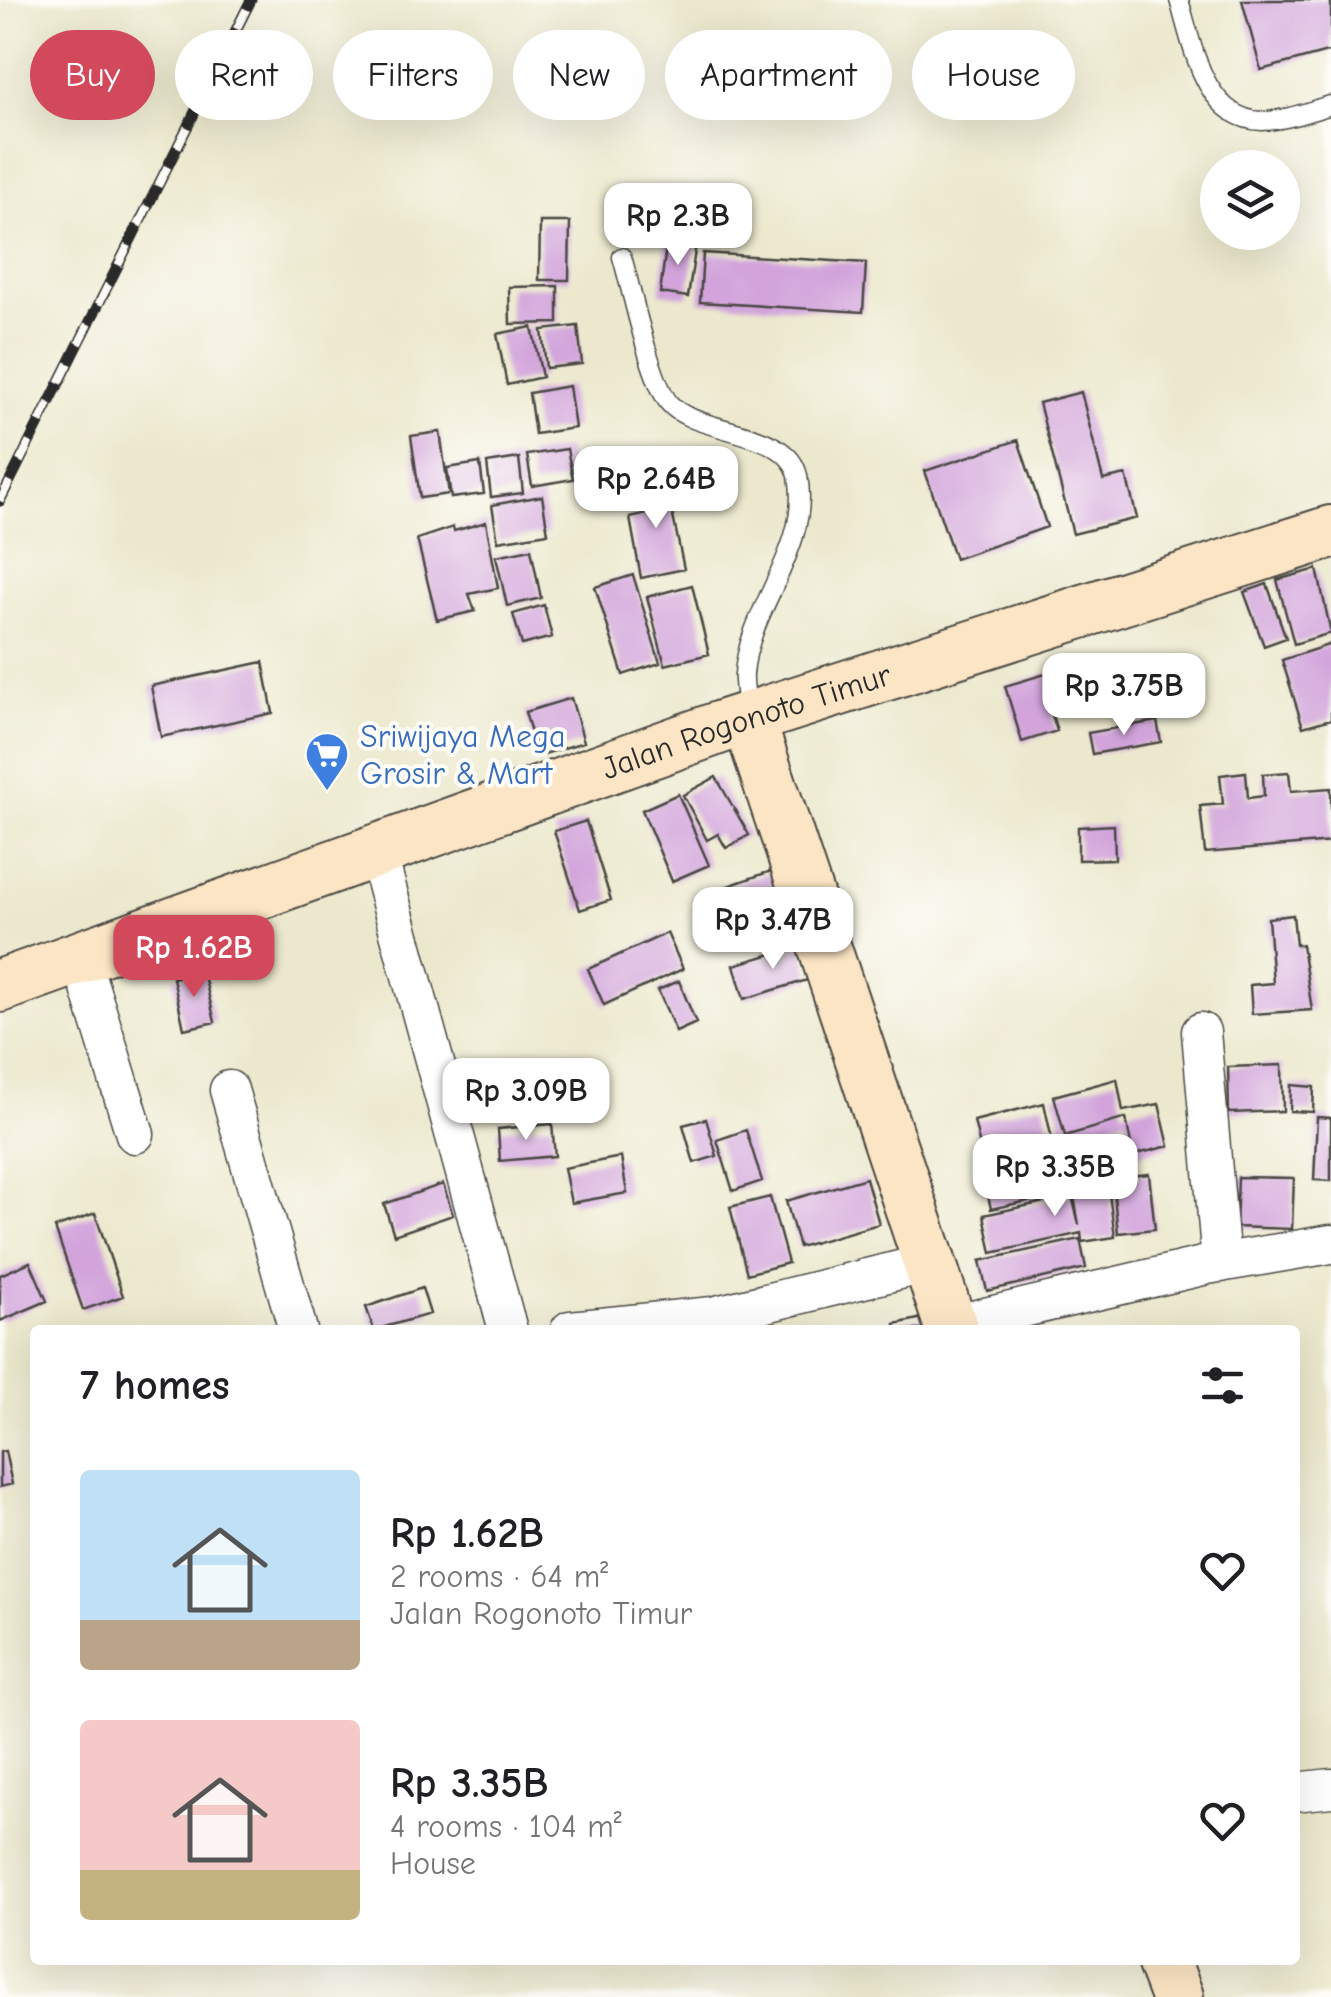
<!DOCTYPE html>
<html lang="en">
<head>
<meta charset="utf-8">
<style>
	body { margin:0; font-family:"Comic Neue",sans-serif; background:#f6f6f6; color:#202124; height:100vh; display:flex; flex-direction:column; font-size:38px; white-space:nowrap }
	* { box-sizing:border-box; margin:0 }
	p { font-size:32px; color:#757577 }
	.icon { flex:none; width:55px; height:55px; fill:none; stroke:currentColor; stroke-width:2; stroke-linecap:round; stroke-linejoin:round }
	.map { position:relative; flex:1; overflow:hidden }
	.panel { position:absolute; left:30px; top:1325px; width:1270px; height:640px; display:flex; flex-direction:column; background:#fff; border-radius:10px; box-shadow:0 10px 40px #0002 }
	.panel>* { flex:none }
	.top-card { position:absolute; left:30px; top:30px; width:1272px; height:90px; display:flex; gap:20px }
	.buttons { position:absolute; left:1200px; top:150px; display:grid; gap:20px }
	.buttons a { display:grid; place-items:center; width:100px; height:100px; border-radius:50%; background:#fff; box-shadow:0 10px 40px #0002; font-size:50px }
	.price { position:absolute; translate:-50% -85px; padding:0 22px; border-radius:20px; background:#fff; color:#222; font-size:32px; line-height:65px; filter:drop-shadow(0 2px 5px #0008) }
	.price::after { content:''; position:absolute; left:50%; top:60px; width:30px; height:22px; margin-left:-15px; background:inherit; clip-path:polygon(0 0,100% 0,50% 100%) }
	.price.on { background:#d1495b; color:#fff }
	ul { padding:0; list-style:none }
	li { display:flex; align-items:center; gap:30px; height:250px; padding:0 50px }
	li span { display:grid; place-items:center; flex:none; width:280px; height:200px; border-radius:10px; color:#555 }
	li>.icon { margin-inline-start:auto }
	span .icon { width:120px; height:120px; fill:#fffc; stroke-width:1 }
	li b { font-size:42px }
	h2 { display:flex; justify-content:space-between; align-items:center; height:120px; padding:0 50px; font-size:42px }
	.chip { padding:0 35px; border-radius:45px; background:#fff; box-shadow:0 10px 40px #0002; font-size:35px; line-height:90px }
	.chip.on { background:#d1495b; color:#fff }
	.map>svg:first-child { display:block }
	.building { fill:#d2a4db }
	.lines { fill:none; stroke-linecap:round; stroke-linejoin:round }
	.lane-casing { stroke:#484743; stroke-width:21 }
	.street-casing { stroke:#484743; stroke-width:41 }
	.secondary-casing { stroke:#484743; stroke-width:56 }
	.lane { stroke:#fff; stroke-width:18 }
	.street { stroke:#fff; stroke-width:38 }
	.secondary { stroke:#fce5c4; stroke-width:52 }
	.rail-casing { stroke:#2b2b2b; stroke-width:11 }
	.rail { stroke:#fdfcf7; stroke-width:8; stroke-dasharray:22; stroke-linecap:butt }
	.labels { text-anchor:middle; stroke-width:8; stroke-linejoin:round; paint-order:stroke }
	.street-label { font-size:32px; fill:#2b2b2b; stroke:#fdfcf7 }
	.shop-label { font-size:32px; fill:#366cbe; stroke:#fdfcf7; text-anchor:start }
</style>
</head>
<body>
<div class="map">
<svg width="1331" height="1997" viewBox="0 0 1331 1997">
	<rect width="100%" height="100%" fill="#fdfcf7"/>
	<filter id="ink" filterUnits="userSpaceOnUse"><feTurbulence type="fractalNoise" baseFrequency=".01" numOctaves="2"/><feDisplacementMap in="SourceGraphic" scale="20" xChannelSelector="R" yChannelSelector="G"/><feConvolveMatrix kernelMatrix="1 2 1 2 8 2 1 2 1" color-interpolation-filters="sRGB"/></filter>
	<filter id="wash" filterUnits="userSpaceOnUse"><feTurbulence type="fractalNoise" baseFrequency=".0048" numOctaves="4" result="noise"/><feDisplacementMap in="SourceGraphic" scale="40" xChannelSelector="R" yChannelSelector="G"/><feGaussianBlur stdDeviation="2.25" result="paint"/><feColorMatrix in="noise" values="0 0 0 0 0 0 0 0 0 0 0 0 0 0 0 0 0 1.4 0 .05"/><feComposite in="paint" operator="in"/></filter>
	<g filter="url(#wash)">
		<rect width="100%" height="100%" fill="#ece8cd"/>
		<g id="blocks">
			<!-- building -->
			<path class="building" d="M 1242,0 L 1331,0 L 1331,51 L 1261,70 Z
				M 540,222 L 570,222 L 569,280 L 539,280 Z
				M 667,239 L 696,244 L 688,297 L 660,293 Z
				M 703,253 L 866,263 L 863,312 L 700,302 Z
				M 558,286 L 558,323 L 510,324 L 509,287 Z
				M 578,326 L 582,364 L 546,368 L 542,330 Z
				M 532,327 L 542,377 L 507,385 L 497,334 Z
				M 569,386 L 575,428 L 535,434 L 529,393 Z
				M 1081,392 L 1103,480 L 1126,475 L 1137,518 L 1073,534 L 1039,403 Z
				M 440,432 L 449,494 L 420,498 L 411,436 Z
				M 1018,440 L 1047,527 L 955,559 L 925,471 Z
				M 567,449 L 573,479 L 532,486 L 527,455 Z
				M 519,458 L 523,493 L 491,497 L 487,463 Z
				M 480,463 L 484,494 L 451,498 L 447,468 Z
				M 664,473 L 684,569 L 641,578 L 630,518 L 647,514 L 639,478 Z
				M 542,496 L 548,533 L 498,541 L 492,505 Z
				M 486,522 L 498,588 L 469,594 L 475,611 L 437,620 L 417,539 L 453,527 L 454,531 Z
				M 531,549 L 541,598 L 507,606 L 496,556 Z
				M 1317,569 L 1331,633 L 1294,644 L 1277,580 Z
				M 633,575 L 660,663 L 623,675 L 595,587 Z
				M 1267,584 L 1286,638 L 1264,646 L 1244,592 Z
				M 692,585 L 709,654 L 665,665 L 647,597 Z
				M 544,605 L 552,637 L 522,645 L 513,614 Z
				M 1331,644 L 1331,719 L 1303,727 L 1282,660 Z
				M 263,662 L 273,713 L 161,737 L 151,686 Z
				M 1055,671 L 1067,710 L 1052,715 L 1057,731 L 1022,742 L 1005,686 Z
				M 571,698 L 584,742 L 538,756 L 525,712 Z
				M 1157,721 L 1161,742 L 1092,754 L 1088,733 Z
				M 1246,772 L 1248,798 L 1264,796 L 1263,774 L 1289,772 L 1291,791 L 1331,788 L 1331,842 L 1205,853 L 1200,806 L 1223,804 L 1220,775 Z
				M 716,777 L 749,835 L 726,848 L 718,834 L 707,840 L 683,795 Z
				M 678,794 L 709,865 L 672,881 L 642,810 Z
				M 586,821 L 611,900 L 580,910 L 554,831 Z
				M 1114,825 L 1115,859 L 1078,860 L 1078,827 Z
				M 777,869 L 789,905 L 738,923 L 725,887 Z
				M 1293,915 L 1296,945 L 1302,945 L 1312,1010 L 1252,1014 L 1250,985 L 1273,983 L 1268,918 Z
				M 667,933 L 683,969 L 604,1005 L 588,969 Z
				M 802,945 L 811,979 L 744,999 L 734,965 Z
				M 203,971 L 215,1022 L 184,1029 L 173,978 Z
				M 679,981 L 696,1023 L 676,1032 L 658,990 Z
				M 1282,1065 L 1283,1111 L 1229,1113 L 1228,1067 Z
				M 1117,1079 L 1123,1111 L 1159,1104 L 1169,1146 L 1133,1155 L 1126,1118 L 1065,1136 L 1054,1096 Z
				M 1291,1085 L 1314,1087 L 1313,1112 L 1290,1111 Z
				M 1044,1103 L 1057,1163 L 988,1179 L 974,1121 Z
				M 1317,1117 L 1331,1118 L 1331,1181 L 1314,1180 Z
				M 706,1119 L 717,1156 L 694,1163 L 683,1125 Z
				M 552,1124 L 555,1156 L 500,1161 L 498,1129 Z
				M 746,1130 L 762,1181 L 733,1191 L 717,1140 Z
				M 621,1157 L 627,1193 L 571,1203 L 564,1168 Z
				M 1063,1164 L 1069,1192 L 991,1209 L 985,1181 Z
				M 1149,1174 L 1155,1229 L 1118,1233 L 1112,1178 Z
				M 1238,1177 L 1294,1178 L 1292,1229 L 1236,1227 Z
				M 866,1178 L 879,1224 L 799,1247 L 786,1201 Z
				M 1107,1179 L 1115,1237 L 1082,1242 L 1081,1233 L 992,1253 L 984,1215 L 1072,1196 L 1079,1225 L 1072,1184 Z
				M 443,1184 L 453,1215 L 394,1235 L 384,1204 Z
				M 770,1197 L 788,1263 L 747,1274 L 730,1207 Z
				M 95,1213 L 123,1296 L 83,1310 L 55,1228 Z
				M 1080,1239 L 1086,1268 L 987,1291 L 980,1261 Z
				M 30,1262 L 47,1301 L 0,1321 L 0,1275 Z
				M 422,1288 L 430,1314 L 374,1330 L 366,1307 Z
				M 923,1318 L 926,1330 L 896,1330 L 895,1324 Z
				M 5,1451 L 12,1484 L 0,1487 L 0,1452 Z"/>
		</g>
	</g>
	<g filter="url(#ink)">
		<use href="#blocks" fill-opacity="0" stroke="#484743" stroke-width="2.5"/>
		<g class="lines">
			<!-- lane casing -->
			<g class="lane-casing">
				<path id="lane" d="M 1179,0 C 1192,43 1204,120 1262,121 C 1285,121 1309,111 1331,105
					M 622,257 C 632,291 650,379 669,403 C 695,435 788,427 798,476 C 812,548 749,606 744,674 C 743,686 747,700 748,713"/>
			</g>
			<!-- street casing -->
			<g class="street-casing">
				<path id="street" d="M 376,848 L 508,1330
					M 80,956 L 135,1134
					M 1201,1032 L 1221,1263
					M 229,1090 L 298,1330
					M 951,1325 L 1207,1265 L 1331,1244
					M 570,1330 L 713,1316 L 932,1262
					M 1295,1792 L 1331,1788"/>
			</g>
			<!-- secondary casing -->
			<g class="secondary-casing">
				<g id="secondary">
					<path d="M 748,718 L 952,1330"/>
					<path id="s1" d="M 0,986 L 721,727 L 1331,532"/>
					<path d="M 1163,1960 L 1177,1997"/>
				</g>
			</g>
			<!-- lane -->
			<use href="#lane" class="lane"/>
			<!-- street -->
			<use href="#street" class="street"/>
			<!-- secondary -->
			<use href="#secondary" class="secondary"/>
			<!-- rail casing -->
			<g class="rail-casing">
				<path id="rail" d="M 0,501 L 251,0"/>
			</g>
			<!-- rail -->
			<use href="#rail" class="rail"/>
		</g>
	</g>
	<!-- icons -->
	<defs>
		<g id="supermarket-pin" transform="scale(2.25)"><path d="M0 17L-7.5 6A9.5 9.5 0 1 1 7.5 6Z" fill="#3f7fe0" stroke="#fdfcf7"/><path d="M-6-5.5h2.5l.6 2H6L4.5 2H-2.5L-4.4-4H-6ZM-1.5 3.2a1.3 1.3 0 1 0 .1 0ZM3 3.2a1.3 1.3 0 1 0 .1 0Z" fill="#fff"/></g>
	</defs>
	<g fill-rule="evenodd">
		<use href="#supermarket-pin" x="327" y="754"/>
	</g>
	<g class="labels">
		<!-- street labels -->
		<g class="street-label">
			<text dy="11" stroke="none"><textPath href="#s1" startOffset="792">Jalan Rogonoto Timur</textPath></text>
		</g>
		<!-- shop labels -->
		<g class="shop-label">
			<text x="360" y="747">Sriwijaya Mega<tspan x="360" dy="37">Grosir &amp; Mart</tspan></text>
		</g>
	</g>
</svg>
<div class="buttons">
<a><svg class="icon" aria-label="layers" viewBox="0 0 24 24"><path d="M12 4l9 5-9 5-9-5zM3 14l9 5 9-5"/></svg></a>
</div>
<b class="price" style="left:678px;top:268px">Rp 2.3B</b>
<b class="price" style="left:656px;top:531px">Rp 2.64B</b>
<b class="price" style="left:1124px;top:738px">Rp 3.75B</b>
<b class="price" style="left:773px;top:972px">Rp 3.47B</b>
<b class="price on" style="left:194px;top:1000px">Rp 1.62B</b>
<b class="price" style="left:526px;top:1143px">Rp 3.09B</b>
<b class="price" style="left:1055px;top:1219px">Rp 3.35B</b>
<div class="top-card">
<a class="chip on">Buy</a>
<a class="chip">Rent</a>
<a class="chip">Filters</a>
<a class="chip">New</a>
<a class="chip">Apartment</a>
<a class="chip">House</a>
</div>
<section class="panel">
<h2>7 homes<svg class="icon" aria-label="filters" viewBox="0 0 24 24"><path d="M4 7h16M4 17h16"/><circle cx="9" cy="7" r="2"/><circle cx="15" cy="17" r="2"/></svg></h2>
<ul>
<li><span style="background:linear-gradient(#bfe0f5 75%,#b9a48a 0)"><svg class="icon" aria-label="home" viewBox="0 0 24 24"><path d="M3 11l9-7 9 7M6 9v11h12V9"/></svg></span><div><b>Rp 1.62B</b><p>2 rooms · 64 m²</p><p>Jalan Rogonoto Timur</p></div><svg class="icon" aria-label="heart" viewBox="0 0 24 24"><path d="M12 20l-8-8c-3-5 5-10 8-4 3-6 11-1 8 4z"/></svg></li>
<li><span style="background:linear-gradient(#f6c9c9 75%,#c2b280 0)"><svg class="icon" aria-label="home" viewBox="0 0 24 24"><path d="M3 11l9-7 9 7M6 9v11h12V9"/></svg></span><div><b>Rp 3.35B</b><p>4 rooms · 104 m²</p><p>House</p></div><svg class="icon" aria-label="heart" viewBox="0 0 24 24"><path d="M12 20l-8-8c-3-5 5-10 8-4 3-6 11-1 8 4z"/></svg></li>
</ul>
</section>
</div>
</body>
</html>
